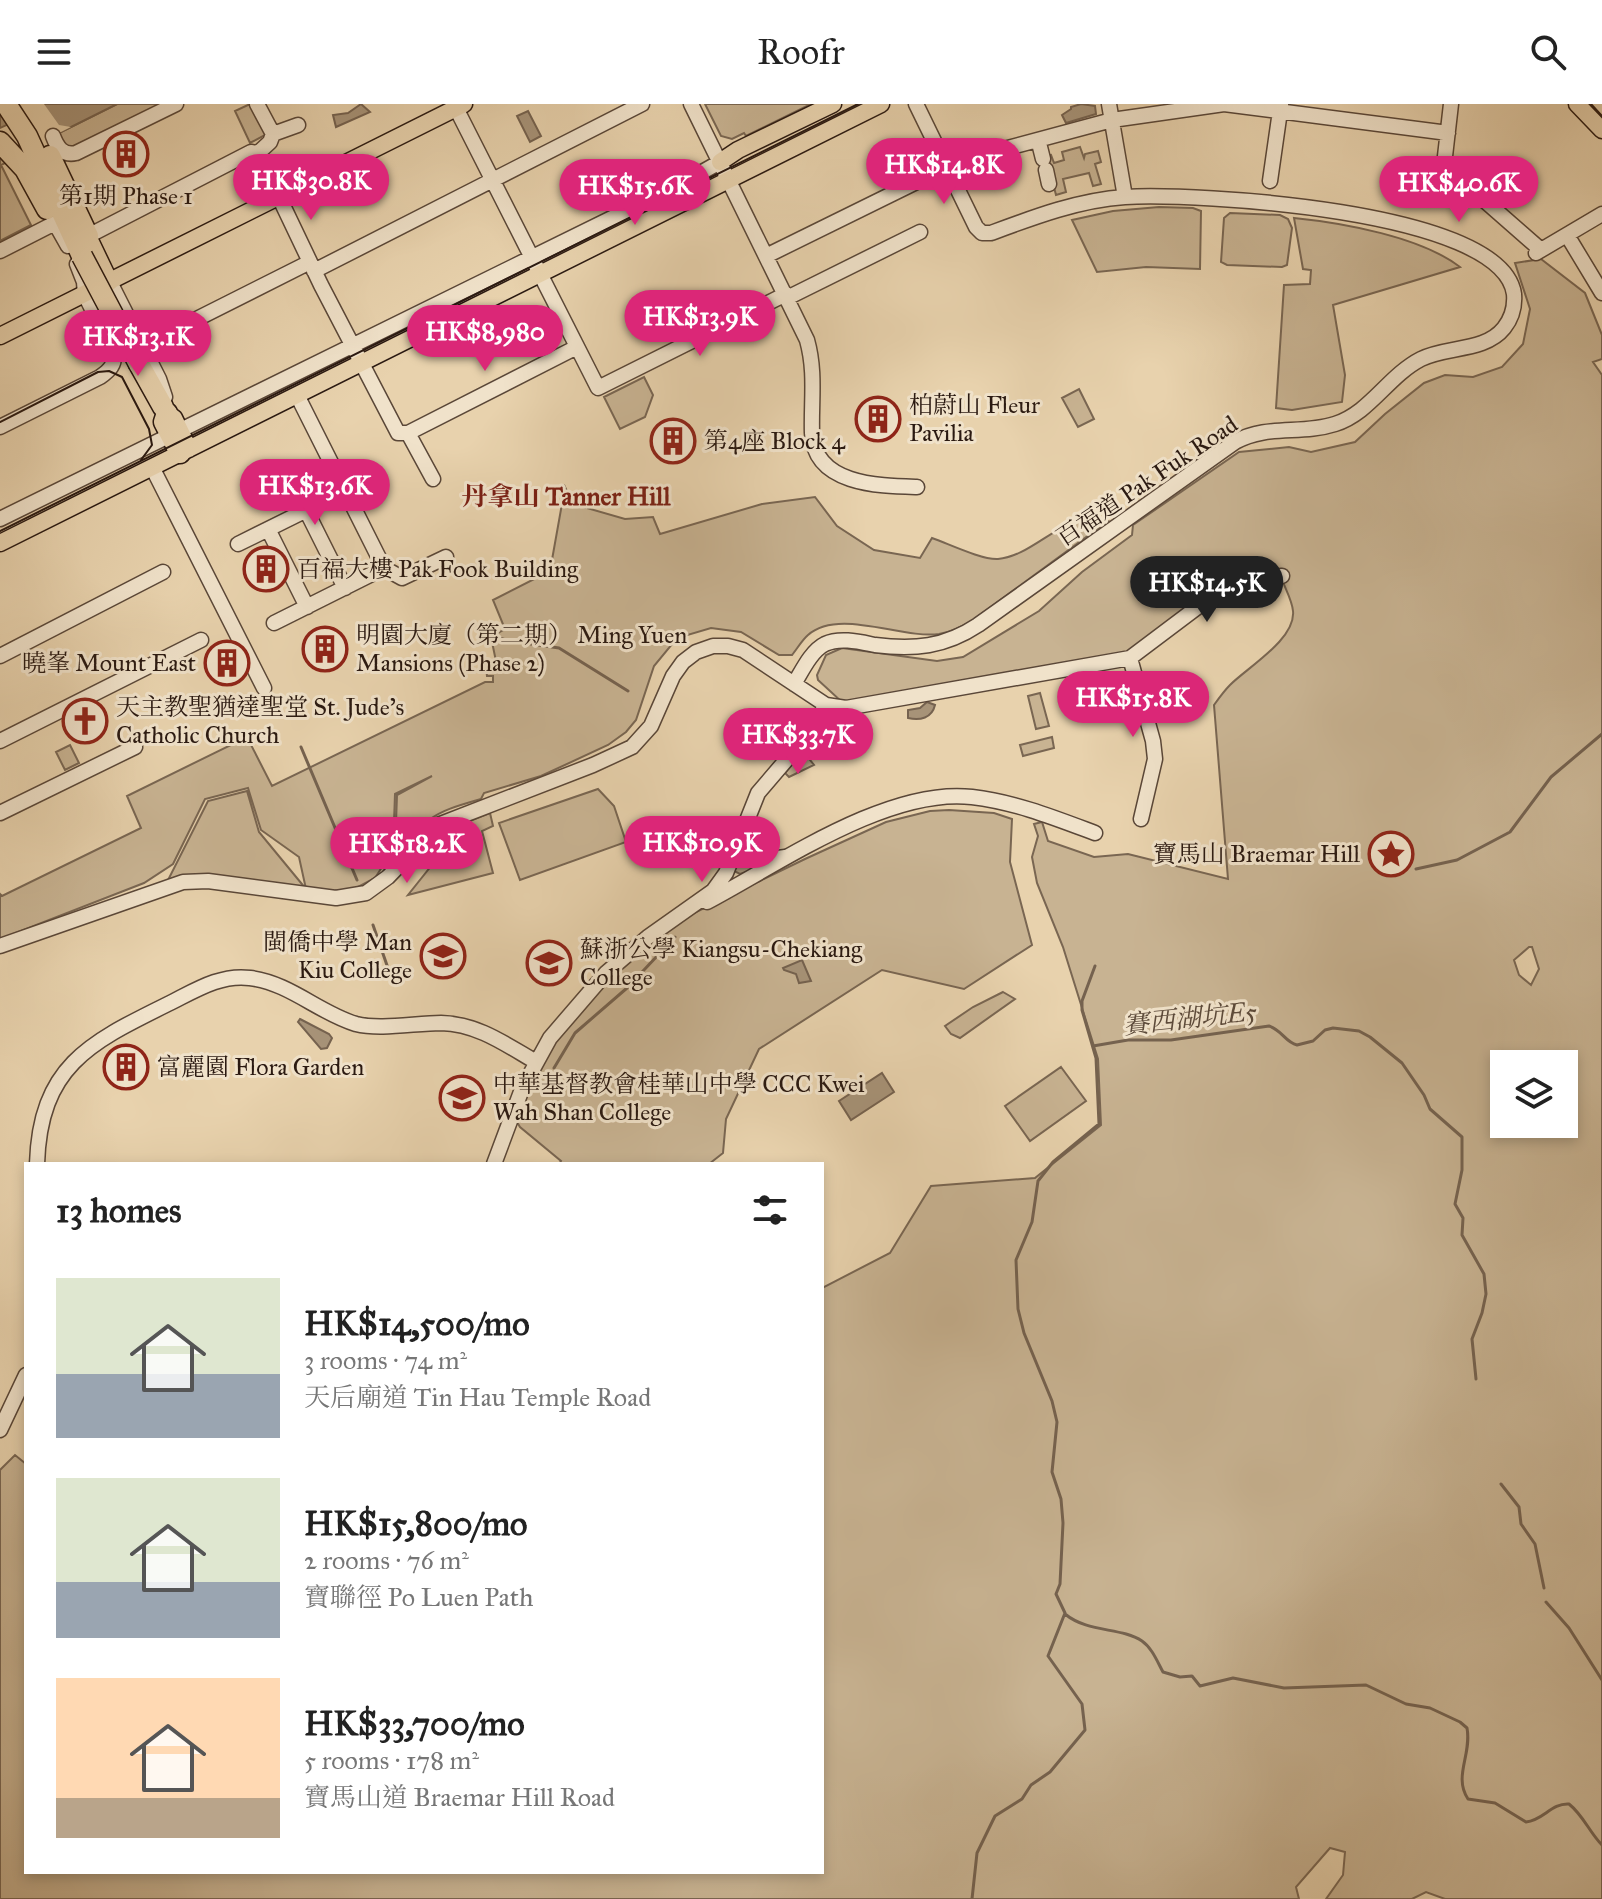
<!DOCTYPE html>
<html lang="en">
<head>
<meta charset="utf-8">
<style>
	body { margin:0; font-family:"IM FELL Great Primer","Noto Serif TC",serif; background:#f6f6f6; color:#222; height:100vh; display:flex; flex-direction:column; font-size:30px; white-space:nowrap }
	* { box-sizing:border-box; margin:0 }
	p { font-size:26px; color:#767676 }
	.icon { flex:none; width:44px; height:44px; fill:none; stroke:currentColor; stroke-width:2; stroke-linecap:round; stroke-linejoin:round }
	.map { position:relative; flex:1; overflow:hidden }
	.details { position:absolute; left:24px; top:1058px; width:800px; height:712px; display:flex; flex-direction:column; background:#fff; border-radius:0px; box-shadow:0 4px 12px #0003 }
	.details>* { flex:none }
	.buttons { position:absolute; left:1490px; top:946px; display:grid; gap:16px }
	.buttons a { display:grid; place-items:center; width:88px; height:88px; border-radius:0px; background:#fff; box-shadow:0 4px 12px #0003; font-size:40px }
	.price { position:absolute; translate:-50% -68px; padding:0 18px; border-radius:28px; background:#db2777; color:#fff; font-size:26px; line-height:52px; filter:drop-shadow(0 2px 4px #0008) }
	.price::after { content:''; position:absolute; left:50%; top:48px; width:24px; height:18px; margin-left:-12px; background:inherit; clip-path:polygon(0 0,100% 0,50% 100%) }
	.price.current { background:#222; color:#fff }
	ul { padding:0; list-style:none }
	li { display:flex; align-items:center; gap:24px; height:200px; padding:0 32px }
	li span { display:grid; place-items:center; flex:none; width:224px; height:160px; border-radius:0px; color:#555 }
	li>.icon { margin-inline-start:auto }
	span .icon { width:96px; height:96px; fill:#fffc; stroke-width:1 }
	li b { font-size:34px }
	h2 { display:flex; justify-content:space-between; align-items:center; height:96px; padding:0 32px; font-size:34px }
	header { display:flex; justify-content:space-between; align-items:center; height:104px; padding:0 32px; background:#fff; font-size:36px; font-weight:600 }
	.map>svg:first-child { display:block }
	.green { fill:#c8b392; stroke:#796652; stroke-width:2; fill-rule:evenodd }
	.water { fill:#a79378; stroke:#75624f; stroke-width:2 }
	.pier { fill:#e8d2ad }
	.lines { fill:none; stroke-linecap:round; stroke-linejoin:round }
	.stream { stroke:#75624f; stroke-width:3 }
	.minor-casing { stroke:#5a4738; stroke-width:17 }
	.major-casing { stroke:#2a1911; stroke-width:19 }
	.highway-casing { stroke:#2a1911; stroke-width:23 }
	.minor { stroke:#f0e2ca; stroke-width:14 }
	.major { stroke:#e8d2ad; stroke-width:16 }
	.highway { stroke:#e8d2ad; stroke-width:20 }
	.tram { stroke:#2a1911; stroke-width:2 }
	.highway-bridge-casing { stroke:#2a1911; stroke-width:23; stroke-linecap:butt }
	.highway-bridge { stroke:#e8d2ad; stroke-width:20 }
	.labels { text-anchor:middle; stroke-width:6; stroke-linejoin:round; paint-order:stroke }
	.poi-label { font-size:24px; fill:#2a1911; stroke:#f0e2ca; text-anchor:start }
	.street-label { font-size:24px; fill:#2a1911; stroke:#f0e2ca }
	.neighbourhood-label { font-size:26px; font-weight:bold; fill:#7a1f14; stroke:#f0e2ca }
	.water-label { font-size:26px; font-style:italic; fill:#5c4a3a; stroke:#f0e2ca }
</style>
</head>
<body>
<header><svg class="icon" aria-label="menu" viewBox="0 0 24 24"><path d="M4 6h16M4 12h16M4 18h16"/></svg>Roofr<svg class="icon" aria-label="search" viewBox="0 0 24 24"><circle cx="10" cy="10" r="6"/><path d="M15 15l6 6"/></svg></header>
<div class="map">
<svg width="1602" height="1795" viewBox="0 0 1602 1795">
	<rect width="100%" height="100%" fill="#e8d2ad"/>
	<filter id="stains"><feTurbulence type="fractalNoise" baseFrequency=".0025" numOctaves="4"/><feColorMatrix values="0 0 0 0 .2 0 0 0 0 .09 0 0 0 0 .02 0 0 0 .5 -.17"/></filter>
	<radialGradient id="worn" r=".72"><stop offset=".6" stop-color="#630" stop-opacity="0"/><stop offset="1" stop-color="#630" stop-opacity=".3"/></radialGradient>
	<!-- green -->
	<path class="green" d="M 117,0 L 180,0 L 59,60 L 47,35 Z
		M 250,0 L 267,30 L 250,39 L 235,7 Z
		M 705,0 L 811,0 L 746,32 L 744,29 L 732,35 L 721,32 Z
		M 1080,43 L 1084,54 L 1085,50 L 1098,47 L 1101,58 L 1095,60 L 1101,80 L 1093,82 L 1089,69 L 1063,75 L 1066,88 L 1056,91 L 1046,52 L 1051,51 L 1054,59 L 1064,56 L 1062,48 Z
		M 0,45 L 11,56 L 1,61 L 31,121 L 0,137 Z
		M 1159,103 L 1193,104 L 1201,107 L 1200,165 L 1146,163 L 1097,168 L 1072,116 L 1113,107 Z
		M 1230,109 L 1280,111 L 1288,115 L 1292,124 L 1287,161 L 1282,163 L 1227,161 L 1221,158 L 1224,114 Z
		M 1294,114 C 1344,119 1421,133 1460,163 L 1333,201 L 1345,271 L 1342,298 L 1292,306 L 1276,304 L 1284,181 L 1310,180 L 1311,166 L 1303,165 Z
		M 1541,155 L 1585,189 L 1602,231 L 1602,255 L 1593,258 L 1602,271 L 1602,1795 L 1445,1795 L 1426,1788 L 1412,1795 L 1326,1795 L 1343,1771 L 1345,1748 L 1330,1744 L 1296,1783 L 1299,1795 L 0,1795 L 0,1366 L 15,1351 L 26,1360 L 26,1768 L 822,1768 L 822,1184 L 890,1149 L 931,1082 L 1035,1074 L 1101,1021 L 1098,955 L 1063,843 L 1037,779 L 1032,753 L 1038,732 L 1034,720 L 1042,718 L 1048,737 L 1094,753 L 1128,750 L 1228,775 L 1214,601 C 1219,594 1224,587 1230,581 C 1248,563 1296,535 1293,507 C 1292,494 1282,480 1279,466 L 1262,469 L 1128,549 L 843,599 L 818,576 L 817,571 L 826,551 L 842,544 L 937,557 L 963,553 L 1039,507 L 1082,468 L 1132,431 L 1133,421 L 1239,348 L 1289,343 L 1311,348 L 1355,338 L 1385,310 L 1424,279 L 1445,271 L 1473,273 L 1502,263 L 1523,240 L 1530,205 L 1515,159 ZM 1529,843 L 1532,843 L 1539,865 L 1531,881 L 1519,871 L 1514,856 ZM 1504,960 L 1564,960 L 1564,1020 L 1504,1020 Z
		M 644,273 L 653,291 L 645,313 L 620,325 L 604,293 Z
		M 1079,285 L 1094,315 L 1078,323 L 1062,294 Z
		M 565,383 L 573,400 L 625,415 L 653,413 L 660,430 L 762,400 L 815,393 L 837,422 L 874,446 L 920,454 L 932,434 C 949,440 982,456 998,455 C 1036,452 1068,402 1108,417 L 973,516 C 963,522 951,528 939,530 C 901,535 839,504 808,531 C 802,536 797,545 792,551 L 779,551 L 741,528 L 711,524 L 677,534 L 654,562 L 636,616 L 626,628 L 608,641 L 541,672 L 484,689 L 481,695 C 428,710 426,713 397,759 L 391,755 L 395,748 L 397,691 L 432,672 L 395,690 L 393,746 L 375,774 L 345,790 L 166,780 L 208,697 L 247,687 L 259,728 L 306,785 L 299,753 L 261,726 L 248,684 L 205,695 L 173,760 L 144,779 L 0,835 L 0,790 L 2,792 L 141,724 L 127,692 L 247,633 L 272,682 L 485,578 L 493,578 L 493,572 L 487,572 L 486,563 L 497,562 L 491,533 L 505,525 L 493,496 L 550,467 Z
		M 1040,589 L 1049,622 L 1036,625 L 1028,592 Z
		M 1052,633 L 1054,644 L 1023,652 L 1020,641 Z
		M 70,641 L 79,659 L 65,666 L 56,648 Z
		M 803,647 L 814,661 L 789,673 L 785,669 Z
		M 598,685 L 614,702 L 626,738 L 520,776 L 499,719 Z
		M 949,706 L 994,709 L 1012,715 L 1010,758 L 1032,841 L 964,885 L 882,866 L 759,945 L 726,1015 L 723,1049 L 709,1060 L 559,1060 L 561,1057 L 520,1023 L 517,1018 L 527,983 L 551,940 L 619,861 L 692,810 L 805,755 L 886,718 L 930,707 Z
		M 490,709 L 493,722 L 482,727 L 493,769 L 408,791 L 443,747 L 448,729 L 457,722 Z
		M 740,747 L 749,755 L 765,761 L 740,770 L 732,766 Z
		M 1003,888 L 1015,895 L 960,934 L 951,930 L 945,922 L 973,903 Z
		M 1061,963 L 1086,997 L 1030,1037 L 1005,1002 Z"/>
	<!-- water -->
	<path class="water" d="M 0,0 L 117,0 L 27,45 L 13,18 L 0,24 Z
		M 361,0 L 370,8 L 336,23 L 333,11 L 348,9 Z
		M 1081,0 L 1095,2 L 1096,10 L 1066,19 L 1062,11 L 1071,5 L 1071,3 Z
		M 528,7 L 541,32 L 530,38 L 517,12 Z
		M 927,598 L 935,601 C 932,614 920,617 908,614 L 908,606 L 920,604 Z
		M 802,856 L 811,877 L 799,879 L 796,870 L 784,866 L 783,864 Z
		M 300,915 L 329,930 L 332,934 L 327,944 L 321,945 L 298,918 Z
		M 882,969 L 894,988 L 851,1016 L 839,997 Z"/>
	<!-- pier -->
	<path class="pier" d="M 0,0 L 44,0 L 59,21 L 71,23 L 47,35 L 49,39 L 40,43 Z"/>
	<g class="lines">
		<!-- stream -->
		<path class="stream" d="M 489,531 L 510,537 L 559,544 L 628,587
			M 301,643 L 357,776
			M 1416,765 L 1457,756 L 1510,728 L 1551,673 L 1602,630
			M 373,821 L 390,870
			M 1093,942 L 1128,936 L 1171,936 L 1269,922 C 1282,926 1285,938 1297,941 L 1313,937 L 1325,926 L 1333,924 L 1359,927 L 1370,933 L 1402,959 L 1424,991 L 1430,1005 L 1462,1033 L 1462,1066 L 1455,1100 L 1463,1114 L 1462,1131 L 1484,1170 L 1486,1190 L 1482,1209 L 1472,1235 L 1476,1275
			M 554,964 L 575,929 L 627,884 L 675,833
			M 1501,1380 L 1519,1403 L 1521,1420 L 1535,1440 L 1544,1484
			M 1546,1498 L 1569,1524 L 1602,1576
			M 1065,1510 C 1088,1529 1121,1523 1142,1537 C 1152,1544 1157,1557 1163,1568 L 1180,1573 L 1192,1572 L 1200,1582 L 1233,1574 L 1284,1584 L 1366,1581 L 1406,1600 L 1430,1604 L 1460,1618 L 1467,1624 C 1472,1651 1453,1672 1468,1695 L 1495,1699 L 1526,1718 C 1544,1716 1551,1699 1569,1700 C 1583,1711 1590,1729 1602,1741
			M 972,1795 L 977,1749 L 995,1712 L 1022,1695 L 1031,1681 L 1050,1668 L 1085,1626 L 1082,1600 L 1048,1552 L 1065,1509 L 1056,1490 L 1060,1480 L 1063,1419 L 1061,1395 L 1052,1368 L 1057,1318 L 1052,1297 L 1024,1229 L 1018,1205 L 1016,1156 L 1032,1118 L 1038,1077 L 1053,1058 L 1099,1020 L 1096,954 L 1082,906 L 1082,897 L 1095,862"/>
		<!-- minor casing -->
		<g class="minor-casing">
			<path id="minor" d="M 257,0 L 273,30 L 270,38 L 258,49
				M 691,0 L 807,236 C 816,268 811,297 812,329 C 814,381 879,382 917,383
				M 1109,0 L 1125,93
				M 1451,0 L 1444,61 L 1468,82 L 1456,96
				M 456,4 L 598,284 L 786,190
				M 273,30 L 298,21
				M 53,32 C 57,43 63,52 76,49 L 176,0
				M 1040,43 L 1043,55
				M 258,49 L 321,181 L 398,329 L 408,329 L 577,243
				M 1046,66 L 1049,80
				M 1270,77 L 1281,0
				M 1468,82 L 1541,146
				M 1567,131 L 1602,189
				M 88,132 L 251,48 L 258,49
				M 0,147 L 55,119 L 68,142
				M 1536,149 L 1602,110
				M 766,152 L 959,57 L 1112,16 L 1224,0 L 1448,29
				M 314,167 L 642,0
				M 110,178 L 159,275 L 165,293
				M 787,194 L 920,128
				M 143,242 L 310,158
				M 297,291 L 384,464
				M 0,323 L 100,273 C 110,266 115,261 114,249 L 85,191 L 84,178 L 77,160
				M 408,329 L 433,375
				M 152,363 L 264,584
				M 306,406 L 345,484
				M 0,415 L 681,80 L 720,58
				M 268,425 L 307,503
				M 238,440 L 345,387
				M 384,464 L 402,474 L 446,453
				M 274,519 L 384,464
				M 0,552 L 163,468
				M 1130,554 L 1153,637 L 1155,655 L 1141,715
				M 794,580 C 802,567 811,547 825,540 C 840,533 860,538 875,541 C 914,546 945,543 978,521 L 1235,338 C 1267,320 1301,331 1335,320 C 1370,309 1388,272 1421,255 C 1446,242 1485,248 1504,224 C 1512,214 1515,202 1514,190 C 1502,105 1194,89 1125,93 C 1079,96 1034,113 991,129 L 982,129 L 976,123 L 916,0
				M 0,637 L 201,536
				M 0,709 L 135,643
				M 742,732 C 751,748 764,757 784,753
				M 707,798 C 779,760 888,683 972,693 C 1015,698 1055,714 1095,729
				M 0,842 L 183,778 L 208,777 L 336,794 L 366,789 L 388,773 L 438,721 L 593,661 L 632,643 L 651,622 L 673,572 L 683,558 L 696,548 L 713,542 L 728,542 L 743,546 L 826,601 L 846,604 L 1130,554 L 1219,487 L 1246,476 L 1282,472
				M 37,1060 C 40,961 91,938 170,899 C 196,886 221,870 250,874 C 290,879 319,909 356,920 C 380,926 416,919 441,919 C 478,920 505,940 536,958
				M 494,1060 L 522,985 L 550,934 L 606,869 L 648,833 L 713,787 L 726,769 L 758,689 L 805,634 L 826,601
				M 0,1326 L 26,1271"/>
		</g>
		<!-- major casing -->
		<g class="major-casing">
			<path id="major" d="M 1577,0 L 1602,26
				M 720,58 L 738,46 L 833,0
				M 88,132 L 110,178
				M 0,232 L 464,0
				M 163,303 L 167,309 L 174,314 L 189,345
				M 0,439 L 881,0"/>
		</g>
		<!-- highway casing -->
		<g class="highway-casing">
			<path id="highway" d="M 6,0 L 27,32 L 82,152
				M 0,38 L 25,65 L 47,105
				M 50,52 L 88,132
				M 139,260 L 163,303
				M 167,309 L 164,318 L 180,349"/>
		</g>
		<!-- minor -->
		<use href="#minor" class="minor"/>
		<!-- major -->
		<use href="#major" class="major"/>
		<!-- highway -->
		<use href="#highway" class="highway"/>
		<!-- tram -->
		<path class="tram" d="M 1591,0 L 1602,12
			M 0,318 L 98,268 L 109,267 L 122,273 L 149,325 L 152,341 L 141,356
			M 0,427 L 858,0"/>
		<!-- highway-bridge casing -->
		<g class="highway-bridge-casing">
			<path id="highway-bridge" d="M 82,152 L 139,260"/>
		</g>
		<!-- highway-bridge -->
		<use href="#highway-bridge" class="highway-bridge"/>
	</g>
	<!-- icons -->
	<defs>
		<g id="building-ring" transform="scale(2.3)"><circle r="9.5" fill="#f0e2ca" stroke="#8f2418" stroke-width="1.5"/><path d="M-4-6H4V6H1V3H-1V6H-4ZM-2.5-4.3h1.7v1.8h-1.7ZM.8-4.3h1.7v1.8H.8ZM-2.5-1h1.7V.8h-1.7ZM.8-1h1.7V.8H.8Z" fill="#8f2418"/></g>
		<g id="church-ring" transform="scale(2.3)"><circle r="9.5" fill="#f0e2ca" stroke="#8f2418" stroke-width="1.5"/><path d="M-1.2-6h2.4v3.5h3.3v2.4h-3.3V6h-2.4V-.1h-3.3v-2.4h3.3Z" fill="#8f2418"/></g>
		<g id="sight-ring" transform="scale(2.3)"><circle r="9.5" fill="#f0e2ca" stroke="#8f2418" stroke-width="1.5"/><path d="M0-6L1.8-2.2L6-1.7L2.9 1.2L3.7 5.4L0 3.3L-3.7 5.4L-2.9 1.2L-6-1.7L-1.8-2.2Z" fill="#8f2418"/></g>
		<g id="school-ring" transform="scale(2.3)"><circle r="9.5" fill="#f0e2ca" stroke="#8f2418" stroke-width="1.5"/><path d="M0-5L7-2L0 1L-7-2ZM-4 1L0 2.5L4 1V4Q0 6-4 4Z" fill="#8f2418"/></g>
		<g id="university-ring" transform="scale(2.3)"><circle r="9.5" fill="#f0e2ca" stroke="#8f2418" stroke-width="1.5"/><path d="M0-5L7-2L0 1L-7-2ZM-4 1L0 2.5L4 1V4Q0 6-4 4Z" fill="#8f2418"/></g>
	</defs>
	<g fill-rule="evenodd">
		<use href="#building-ring" x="126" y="50"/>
		<use href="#building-ring" x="878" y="315"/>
		<use href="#building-ring" x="673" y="337"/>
		<use href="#building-ring" x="266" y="465"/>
		<use href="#building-ring" x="325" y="545"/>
		<use href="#building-ring" x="227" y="559"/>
		<use href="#church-ring" x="85" y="617"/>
		<use href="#sight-ring" x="1391" y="750"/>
		<use href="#school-ring" x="443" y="852"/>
		<use href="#school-ring" x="549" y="859"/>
		<use href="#building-ring" x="126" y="963"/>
		<use href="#university-ring" x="462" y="994"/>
	</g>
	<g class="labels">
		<!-- poi labels -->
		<g class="poi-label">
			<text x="126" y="100" text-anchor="middle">第1期 Phase 1</text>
			<text x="909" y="309">柏蔚山 Fleur<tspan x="909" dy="28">Pavilia</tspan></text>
			<text x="704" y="345">第4座 Block 4</text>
			<text x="297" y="473">百福大樓 Pak Fook Building</text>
			<text x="356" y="539">明園大廈（第二期） Ming Yuen<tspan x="356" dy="28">Mansions (Phase 2)</tspan></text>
			<text x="196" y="567" text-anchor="end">曉峯 Mount East</text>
			<text x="116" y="611">天主教聖猶達聖堂 St. Jude's<tspan x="116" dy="28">Catholic Church</tspan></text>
			<text x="1360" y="758" text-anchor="end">寶馬山 Braemar Hill</text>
			<text x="412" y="846" text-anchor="end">閩僑中學 Man<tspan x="412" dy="28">Kiu College</tspan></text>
			<text x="580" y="853">蘇浙公學 Kiangsu-Chekiang<tspan x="580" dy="28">College</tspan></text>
			<text x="157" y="971">富麗園 Flora Garden</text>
			<text x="493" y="988">中華基督教會桂華山中學 CCC Kwei<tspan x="493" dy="28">Wah Shan College</tspan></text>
		</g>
		<!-- street labels -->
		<g class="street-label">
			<text transform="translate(1147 377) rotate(-34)" y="8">百福道 Pak Fuk Road</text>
		</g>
		<!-- neighbourhood labels -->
		<g class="neighbourhood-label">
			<text x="566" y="401">丹拿山 Tanner Hill</text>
		</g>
		<!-- water labels -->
		<g class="water-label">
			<text transform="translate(1190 914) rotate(-6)" y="9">賽西湖坑E5</text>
		</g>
	</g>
	<rect width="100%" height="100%" filter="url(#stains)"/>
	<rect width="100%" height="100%" fill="url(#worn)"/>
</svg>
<div class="buttons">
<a><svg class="icon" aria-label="layers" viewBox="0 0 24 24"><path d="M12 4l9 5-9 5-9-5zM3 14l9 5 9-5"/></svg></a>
</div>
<b class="price" style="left:944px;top:102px">HK$14.8K</b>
<b class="price" style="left:311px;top:118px">HK$30.8K</b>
<b class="price" style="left:1459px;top:120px">HK$40.6K</b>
<b class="price" style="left:635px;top:123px">HK$15.6K</b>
<b class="price" style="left:700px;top:254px">HK$13.9K</b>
<b class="price" style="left:485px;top:269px">HK$8,980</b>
<b class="price" style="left:138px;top:274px">HK$13.1K</b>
<b class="price" style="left:315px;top:423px">HK$13.6K</b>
<b class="price current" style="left:1207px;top:520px">HK$14.5K</b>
<b class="price" style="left:1133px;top:635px">HK$15.8K</b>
<b class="price" style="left:798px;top:672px">HK$33.7K</b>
<b class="price" style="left:702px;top:780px">HK$10.9K</b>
<b class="price" style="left:407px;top:781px">HK$18.2K</b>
<section class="details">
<h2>13 homes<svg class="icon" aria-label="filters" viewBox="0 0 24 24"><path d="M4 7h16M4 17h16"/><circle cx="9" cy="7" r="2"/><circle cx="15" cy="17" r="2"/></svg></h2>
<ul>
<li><span style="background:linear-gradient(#dfe7d0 60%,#9aa5b1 0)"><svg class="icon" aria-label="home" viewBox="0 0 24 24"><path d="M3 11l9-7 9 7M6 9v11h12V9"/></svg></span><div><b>HK$14,500/mo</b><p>3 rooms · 74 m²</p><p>天后廟道 Tin Hau Temple Road</p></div></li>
<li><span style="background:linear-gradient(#dfe7d0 65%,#9aa5b1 0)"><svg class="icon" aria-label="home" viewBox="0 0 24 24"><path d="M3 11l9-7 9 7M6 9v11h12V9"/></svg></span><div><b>HK$15,800/mo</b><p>2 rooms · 76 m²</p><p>寶聯徑 Po Luen Path</p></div></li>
<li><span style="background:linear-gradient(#ffd9b3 75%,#b9a48a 0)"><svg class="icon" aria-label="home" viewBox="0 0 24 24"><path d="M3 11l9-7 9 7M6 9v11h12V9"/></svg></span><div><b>HK$33,700/mo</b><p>5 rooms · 178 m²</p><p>寶馬山道 Braemar Hill Road</p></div></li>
</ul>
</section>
</div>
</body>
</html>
